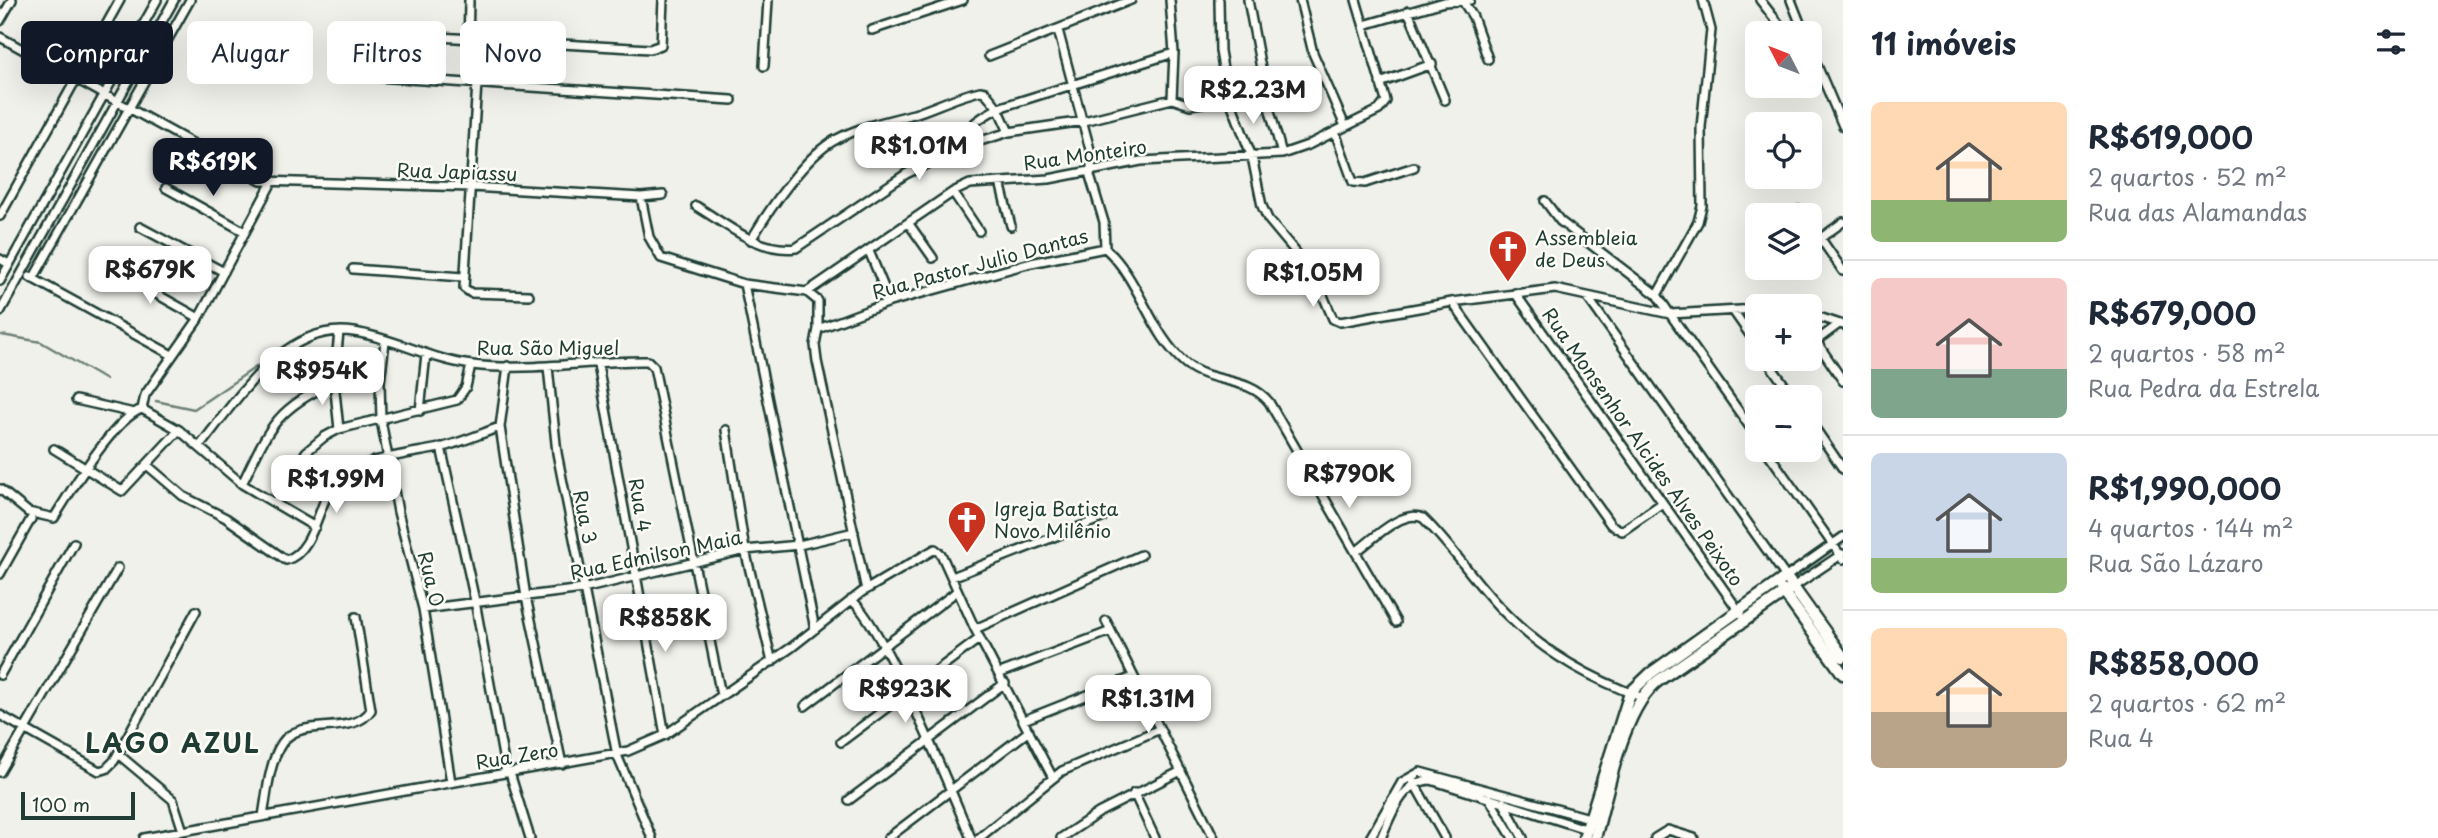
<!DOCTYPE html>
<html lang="pt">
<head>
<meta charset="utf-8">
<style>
	body { margin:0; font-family:"Playpen Sans",sans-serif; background:#f6f6f7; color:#1f2937; height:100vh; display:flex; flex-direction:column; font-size:26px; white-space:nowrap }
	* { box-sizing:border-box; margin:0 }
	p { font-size:23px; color:#747a83 }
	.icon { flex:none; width:38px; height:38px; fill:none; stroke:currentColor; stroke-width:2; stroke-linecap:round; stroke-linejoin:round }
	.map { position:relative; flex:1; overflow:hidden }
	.drawer { display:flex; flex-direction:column; background:#fff; width:595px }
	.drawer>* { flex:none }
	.hud { position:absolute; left:21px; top:21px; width:665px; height:63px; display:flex; gap:14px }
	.needle { width:46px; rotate:312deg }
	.fabs { position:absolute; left:1745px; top:21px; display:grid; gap:14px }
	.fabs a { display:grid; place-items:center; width:77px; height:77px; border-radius:10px; background:#fff; box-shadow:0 7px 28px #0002; font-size:35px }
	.scale { position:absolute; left:21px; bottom:18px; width:114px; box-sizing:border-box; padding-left:7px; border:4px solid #1f3d34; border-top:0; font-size:19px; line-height:24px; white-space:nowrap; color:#1f3d34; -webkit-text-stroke:5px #fdfcf7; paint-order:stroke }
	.price { position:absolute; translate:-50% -60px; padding:0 16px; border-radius:14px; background:#fff; color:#222; font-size:23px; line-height:46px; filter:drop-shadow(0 2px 4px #0008) }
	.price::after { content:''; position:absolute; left:50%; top:42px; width:21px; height:16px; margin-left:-10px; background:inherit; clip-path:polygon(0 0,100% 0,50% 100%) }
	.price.current { background:#111827; color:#fff }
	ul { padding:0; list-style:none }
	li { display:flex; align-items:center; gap:21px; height:175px; padding:0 28px }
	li+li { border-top:2px solid #e0e1e3 }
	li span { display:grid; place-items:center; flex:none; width:196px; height:140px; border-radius:10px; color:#555 }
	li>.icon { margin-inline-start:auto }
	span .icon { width:84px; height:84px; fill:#fffc; stroke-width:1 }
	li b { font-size:30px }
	h2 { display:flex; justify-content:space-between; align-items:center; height:84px; padding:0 28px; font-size:30px }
	.chip { padding:0 24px; border-radius:10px; background:#fff; box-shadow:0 7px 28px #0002; font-size:24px; line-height:63px }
	.chip.current { background:#111827; color:#fff }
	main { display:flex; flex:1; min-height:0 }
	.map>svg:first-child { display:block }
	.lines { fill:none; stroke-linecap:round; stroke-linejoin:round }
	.stream { stroke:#6c8077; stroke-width:2.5 }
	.street-casing { stroke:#1f3d34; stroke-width:12 }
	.secondary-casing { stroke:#1f3d34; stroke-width:15 }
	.street { stroke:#fdfcf7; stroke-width:7 }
	.secondary { stroke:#fdfcf7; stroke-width:10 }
	.labels { text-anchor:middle; stroke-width:5; stroke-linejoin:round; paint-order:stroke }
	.street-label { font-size:19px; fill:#1f3d34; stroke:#fdfcf7 }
	.poi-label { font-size:19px; fill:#1f3d34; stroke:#fdfcf7; text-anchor:start }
	.district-label { font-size:26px; font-weight:bold; letter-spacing:2px; fill:#1f3d34; stroke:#fdfcf7 }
</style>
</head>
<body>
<main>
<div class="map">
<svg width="1843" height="838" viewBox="0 0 1843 838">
	<rect width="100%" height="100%" fill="#f0f1eb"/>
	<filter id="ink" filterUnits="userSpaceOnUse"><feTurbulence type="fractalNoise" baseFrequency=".0143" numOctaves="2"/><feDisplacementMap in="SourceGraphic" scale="14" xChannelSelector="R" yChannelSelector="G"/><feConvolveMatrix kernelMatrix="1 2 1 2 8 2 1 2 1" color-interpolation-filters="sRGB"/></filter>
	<g filter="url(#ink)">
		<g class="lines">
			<!-- stream -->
			<path class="stream" d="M 2,335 L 41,342 L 106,380
				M 156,401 L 194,409 L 275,354"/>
			<!-- street casing -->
			<g class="street-casing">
				<path id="street" d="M 1170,0 L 1174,53 L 1172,99
					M 1219,0 L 1220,51 L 1227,92 L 1252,157 L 1262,206 L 1268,219 L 1314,274 L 1333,319 L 1340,322 L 1452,302 L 1555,289 L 1670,314 L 1757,437
					M 1248,0 L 1267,100 L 1282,154
					M 1300,0 L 1313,53 L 1345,126
					M 1760,0 L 1786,33
					M 1791,0 L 1804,33
					M 1464,3 L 1473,17 L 1488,59
					M 1408,11 L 1445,100
					M 0,21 L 12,0
					M 1364,25 L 1444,2 L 1470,0
					M 872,30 L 963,0
					M 1058,30 L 1092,157 L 1090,176 L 1104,222 L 1105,248
					M 366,33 L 650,49 L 661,45 L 663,0
					M 0,37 L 261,181 L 471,187 L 641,197 L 663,195
					M 1810,49 L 1843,126
					M 468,52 L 469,0
					M 989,56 L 1131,0
					M 764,66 L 768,0
					M 346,75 L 732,100
					M 477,83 L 464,288 L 471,293 L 529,295
					M 1380,83 L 1432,64
					M 1335,132 L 1353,182 L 1365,183 L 1414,167
					M 961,147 C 965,126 980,118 998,108 L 1174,53
					M 1000,182 L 1011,226
					M 166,188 L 245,232
					M 953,192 L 979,231
					M 641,197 L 649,237 L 661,258 L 744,284 L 807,292 L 818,301 L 818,329
					M 1545,201 L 1560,221 L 1657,295 L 1670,314 L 1757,309
					M 696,206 C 726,224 759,253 796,248 L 906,174 L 961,147 L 1009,132 L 1084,121 L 1172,99 L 1190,105 L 1202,103 L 1227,92
					M 1799,210 L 1803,215
					M 0,216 L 120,0
					M 1810,223 L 1843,271
					M 909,224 L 933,258
					M 140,227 L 224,272
					M 751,240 C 769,210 806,154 837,139 C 862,126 887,121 914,114 C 936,107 957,96 980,91 L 985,92 L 998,108 L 1009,132
					M 1814,243 L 1843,222
					M 869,251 L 890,302
					M 0,259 L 9,264
					M 353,269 L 463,277
					M 114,270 L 199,318
					M 30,277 L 172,355
					M 33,279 L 190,0
					M 0,281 L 157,0
					M 744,284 L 815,629
					M 807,292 L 953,192 L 970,184 L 1049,179 L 1141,161 L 1282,154 L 1308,145 L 1379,110 L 1386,101 L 1356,0
					M 1515,293 L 1741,614
					M 1657,295 L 1698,222 L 1702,206 L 1701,127 L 1711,30 L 1703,0
					M 1588,298 L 1786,577 L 1843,537
					M 1452,302 L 1611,525 L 1622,531 L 1661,504
					M 0,312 L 174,0
					M 1734,312 L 1757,345
					M 1810,314 L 1843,325
					M 1810,332 L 1843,381
					M 1816,341 L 1839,324
					M 385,342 L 380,382 L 381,420 L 398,512 L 423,609 L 451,782
					M 1766,359 L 1793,397
					M 598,365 L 665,735
					M 508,366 L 500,427 L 526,597 L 562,764
					M 548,367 L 557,453 L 617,755 L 652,838
					M 76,400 L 134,413
					M 142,409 L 145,395 L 199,318 L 272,182
					M 142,409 L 179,430 L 242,484 L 315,527
					M 420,411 L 426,354
					M 1810,421 L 1843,469
					M 339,429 L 334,382 L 339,332
					M 726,430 L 745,550 L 772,662
					M 199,447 C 236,401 285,321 354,332 C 394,338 431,360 472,365 C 531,372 590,360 648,361 L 654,367 L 721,695
					M 441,447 L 475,601 L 506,773
					M 54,449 L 122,491 L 179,430
					M 1766,450 L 1843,559
					M 147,465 L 183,496 L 226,518 L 286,560 C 316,552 318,498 337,480 C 357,459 411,454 439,448 C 460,443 480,434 500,427
					M 242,484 C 269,428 275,409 334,382
					M 0,489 L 28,512 L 54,518 C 70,492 114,418 142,409
					M 275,503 L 306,452 L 324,437 L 339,429 L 457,400 L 466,387 L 471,365
					M 1357,551 C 1373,539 1402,509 1423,518 C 1454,548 1477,586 1508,616 C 1545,653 1592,679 1641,697
					M 0,574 L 31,519
					M 952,577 L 1102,518
					M 1793,587 L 1842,554
					M 866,590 L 817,361 L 815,345 L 818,329 L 890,302 L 1031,263 L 1105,248 C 1140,279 1150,334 1186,364 C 1211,384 1248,376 1269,402 L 1396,622
					M 851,600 C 882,621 952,794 971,838
					M 423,609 L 583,589 L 745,550 L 799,545 L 854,532
					M 1106,621 L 1214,838
					M 975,629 L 1141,555
					M 1000,673 L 1111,631
					M 0,675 L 74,543
					M 805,706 L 956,592
					M 0,715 L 99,771 L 106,769 L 114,761 L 196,611
					M 1024,720 L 1133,677
					M 841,742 L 980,638
					M 118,754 L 173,800 L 183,831
					M 0,772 L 118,568
					M 510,773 L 530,838
					M 1413,781 L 1445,838
					M 1134,793 L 1155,838
					M 1489,798 L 1513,838
					M 849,800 L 1005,683
					M 1503,802 L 1523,838
					M 263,816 C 267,794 269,762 282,743 C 301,715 353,738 371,710 L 356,617
					M 144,838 L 628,751 L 665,735 L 792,647 L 862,592 L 935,549 L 941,554 L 975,629 L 1053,778
					M 888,838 L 1029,731
					M 979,838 L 1062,771 L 1160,729
					M 1061,838 L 1100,812 L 1181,771
					M 1370,838 L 1402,782 L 1420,772 L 1593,819
					M 1381,838 C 1391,815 1402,781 1431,780 L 1589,830
					M 1655,838 L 1668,830 L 1694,838"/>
			</g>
			<!-- secondary casing -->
			<g class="secondary-casing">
				<path id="secondary" d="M 1782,590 L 1843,674
					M 1584,838 L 1630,693 L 1651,673 L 1786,577 L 1843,657
					M 1595,838 C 1608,793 1622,708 1659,680 L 1793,587"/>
			</g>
			<!-- street -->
			<use href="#street" class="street"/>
			<!-- secondary -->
			<use href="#secondary" class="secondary"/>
		</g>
	</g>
	<!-- icons -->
	<defs>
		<g id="church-pin" transform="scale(2.0125)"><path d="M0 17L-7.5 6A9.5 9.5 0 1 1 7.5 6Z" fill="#c8321e" stroke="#fdfcf7"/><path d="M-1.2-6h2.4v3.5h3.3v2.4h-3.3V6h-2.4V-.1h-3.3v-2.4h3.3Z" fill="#fff"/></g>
	</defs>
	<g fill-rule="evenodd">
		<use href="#church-pin" x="1508" y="249"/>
		<use href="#church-pin" x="967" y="520"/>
	</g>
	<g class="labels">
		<!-- street labels -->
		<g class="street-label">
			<text transform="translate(1085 155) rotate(-8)" y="7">Rua Monteiro</text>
			<text transform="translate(457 172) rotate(2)" y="7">Rua Japiassu</text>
			<text transform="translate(980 264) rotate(-15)" y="7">Rua Pastor Julio Dantas</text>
			<text x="548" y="355">Rua São Miguel</text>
			<text transform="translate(1643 447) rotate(55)" y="7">Rua Monsenhor Alcides Alves Peixoto</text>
			<text transform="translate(640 505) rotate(80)" y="7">Rua 4</text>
			<text transform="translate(585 517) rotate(79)" y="7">Rua 3</text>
			<text transform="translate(656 555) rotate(-12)" y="7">Rua Edmilson Maia</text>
			<text transform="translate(431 579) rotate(76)" y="7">Rua 0</text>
			<text transform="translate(517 756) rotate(-9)" y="7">Rua Zero</text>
		</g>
		<!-- poi labels -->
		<g class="poi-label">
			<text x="1535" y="245">Assembleia<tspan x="1535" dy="22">de Deus</tspan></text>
			<text x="994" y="516">Igreja Batista<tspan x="994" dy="22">Novo Milênio</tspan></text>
		</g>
		<!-- district labels -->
		<g class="district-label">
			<text x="173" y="753">LAGO AZUL</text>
		</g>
	</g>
</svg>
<div class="fabs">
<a><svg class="needle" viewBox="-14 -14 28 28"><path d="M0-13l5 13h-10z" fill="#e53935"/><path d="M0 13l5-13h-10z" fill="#747a83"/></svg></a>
<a><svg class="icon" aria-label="locate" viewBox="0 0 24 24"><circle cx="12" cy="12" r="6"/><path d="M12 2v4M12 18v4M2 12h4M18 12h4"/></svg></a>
<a><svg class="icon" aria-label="layers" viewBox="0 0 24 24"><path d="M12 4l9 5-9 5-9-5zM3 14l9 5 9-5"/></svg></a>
<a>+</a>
<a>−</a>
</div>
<div class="scale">100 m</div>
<b class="price" style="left:1253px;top:126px">R$2.23M</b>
<b class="price" style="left:919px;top:182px">R$1.01M</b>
<b class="price current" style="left:213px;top:198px">R$619K</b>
<b class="price" style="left:150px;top:306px">R$679K</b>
<b class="price" style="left:1313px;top:309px">R$1.05M</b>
<b class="price" style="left:322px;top:407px">R$954K</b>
<b class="price" style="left:1349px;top:510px">R$790K</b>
<b class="price" style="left:336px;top:515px">R$1.99M</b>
<b class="price" style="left:665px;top:654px">R$858K</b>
<b class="price" style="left:905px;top:725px">R$923K</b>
<b class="price" style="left:1148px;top:735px">R$1.31M</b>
<div class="hud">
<a class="chip current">Comprar</a>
<a class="chip">Alugar</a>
<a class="chip">Filtros</a>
<a class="chip">Novo</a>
</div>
</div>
<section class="drawer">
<h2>11 imóveis<svg class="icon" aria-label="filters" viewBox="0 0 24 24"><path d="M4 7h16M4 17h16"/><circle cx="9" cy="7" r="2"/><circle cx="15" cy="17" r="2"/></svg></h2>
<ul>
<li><span style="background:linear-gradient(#ffd9b3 70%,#8fb573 0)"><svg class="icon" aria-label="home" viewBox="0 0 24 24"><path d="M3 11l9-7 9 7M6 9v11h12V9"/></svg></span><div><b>R$619,000</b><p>2 quartos · 52 m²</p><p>Rua das Alamandas</p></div></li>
<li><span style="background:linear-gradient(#f6c9c9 65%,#7fa58c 0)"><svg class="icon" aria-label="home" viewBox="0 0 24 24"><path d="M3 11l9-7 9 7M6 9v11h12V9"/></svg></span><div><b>R$679,000</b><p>2 quartos · 58 m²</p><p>Rua Pedra da Estrela</p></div></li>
<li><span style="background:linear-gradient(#c9d6e8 75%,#8fb573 0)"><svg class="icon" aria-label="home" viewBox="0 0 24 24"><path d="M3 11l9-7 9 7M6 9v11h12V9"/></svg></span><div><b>R$1,990,000</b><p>4 quartos · 144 m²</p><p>Rua São Lázaro</p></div></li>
<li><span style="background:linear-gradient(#ffd9b3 60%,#b9a48a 0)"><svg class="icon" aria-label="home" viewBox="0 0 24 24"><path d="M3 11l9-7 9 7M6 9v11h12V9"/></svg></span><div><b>R$858,000</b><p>2 quartos · 62 m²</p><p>Rua 4</p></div></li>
</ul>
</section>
</main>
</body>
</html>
